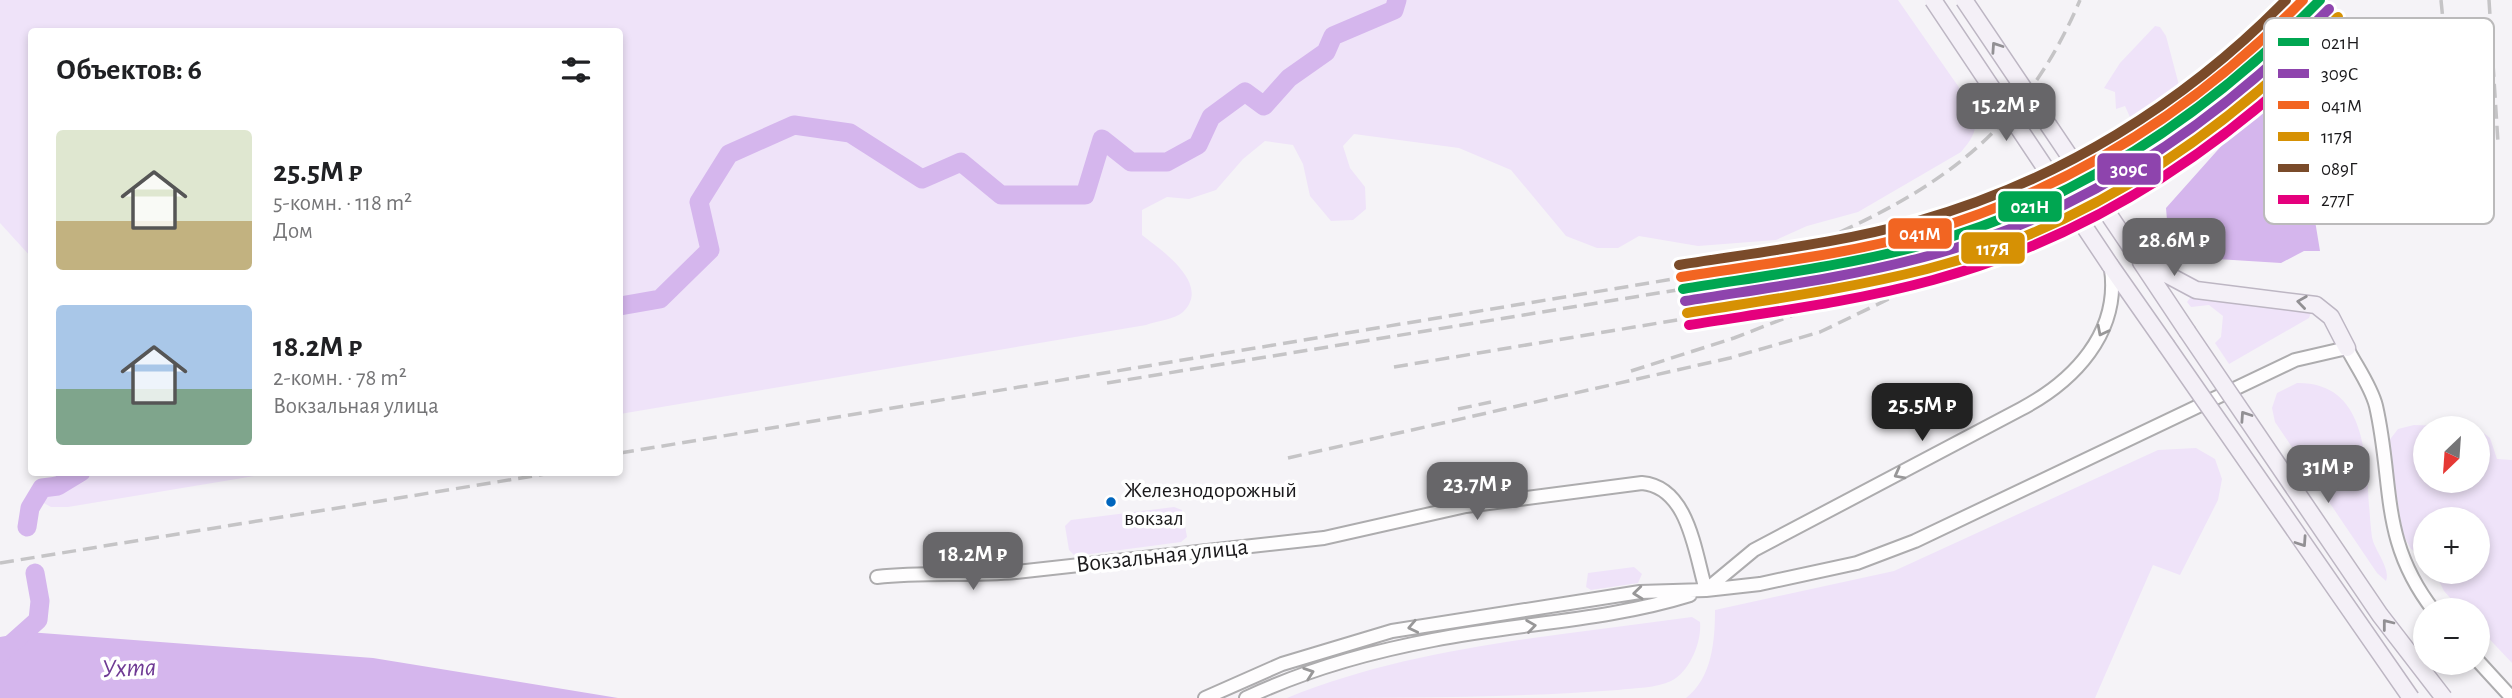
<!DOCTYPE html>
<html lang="ru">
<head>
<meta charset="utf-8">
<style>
	body { margin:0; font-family:"Alegreya Sans",sans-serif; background:#f6f6f6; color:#202124; height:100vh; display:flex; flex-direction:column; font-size:26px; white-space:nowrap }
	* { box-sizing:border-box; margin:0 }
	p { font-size:23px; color:#757577 }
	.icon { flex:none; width:38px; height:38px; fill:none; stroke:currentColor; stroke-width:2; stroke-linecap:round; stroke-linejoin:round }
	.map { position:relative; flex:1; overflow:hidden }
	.details { position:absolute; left:28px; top:28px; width:595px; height:448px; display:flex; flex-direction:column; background:#fff; border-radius:7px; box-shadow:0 4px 10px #0003 }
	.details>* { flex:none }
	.needle { width:46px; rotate:205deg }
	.fabs { position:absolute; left:2413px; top:416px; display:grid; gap:14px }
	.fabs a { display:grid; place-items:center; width:77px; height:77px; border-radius:50%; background:#fff; box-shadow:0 4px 10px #0003; font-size:35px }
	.price { position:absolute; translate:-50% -60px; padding:0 16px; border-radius:14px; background:#676669; color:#fff; font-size:23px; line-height:46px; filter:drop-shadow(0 2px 4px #0008) }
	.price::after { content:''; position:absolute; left:50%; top:42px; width:21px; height:16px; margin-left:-10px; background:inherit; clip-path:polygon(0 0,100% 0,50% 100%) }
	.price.current { background:#222; color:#fff }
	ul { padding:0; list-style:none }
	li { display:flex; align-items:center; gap:21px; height:175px; padding:0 28px }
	li span { display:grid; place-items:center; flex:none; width:196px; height:140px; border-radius:7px; color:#555 }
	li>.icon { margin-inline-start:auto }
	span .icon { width:84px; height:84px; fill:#fffc; stroke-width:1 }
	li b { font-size:30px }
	h2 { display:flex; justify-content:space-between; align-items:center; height:84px; padding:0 28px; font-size:30px }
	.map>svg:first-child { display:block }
	.green { fill:#efe3f9; fill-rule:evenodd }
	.water { fill:#d5b6ed }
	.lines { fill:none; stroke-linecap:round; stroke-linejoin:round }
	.river { stroke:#d5b6ed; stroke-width:19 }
	.minor-casing { stroke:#adacae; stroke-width:16 }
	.major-casing { stroke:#bdb6c3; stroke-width:19 }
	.minor { stroke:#fefdfe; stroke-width:12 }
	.major { stroke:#f4f0f7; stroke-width:16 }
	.rail { stroke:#c5c4c6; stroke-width:3.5; stroke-dasharray:14 7; stroke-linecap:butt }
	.major-bridge-casing { stroke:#bdb6c3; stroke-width:19; stroke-linecap:butt }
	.major-bridge { stroke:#f4f0f7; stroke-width:16 }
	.rail-1-casing { stroke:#fff; stroke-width:16 }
	.rail-2-casing { stroke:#fff; stroke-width:16 }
	.rail-3-casing { stroke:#fff; stroke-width:16 }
	.rail-4-casing { stroke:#fff; stroke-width:16 }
	.rail-5-casing { stroke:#fff; stroke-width:16 }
	.rail-6-casing { stroke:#fff; stroke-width:16 }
	.rail-1 { stroke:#00a651; stroke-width:10 }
	.rail-2 { stroke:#8e44ad; stroke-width:10 }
	.rail-3 { stroke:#f26522; stroke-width:10 }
	.rail-4 { stroke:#d69104; stroke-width:10 }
	.rail-5 { stroke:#7a4b2a; stroke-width:10 }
	.rail-6 { stroke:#e5007d; stroke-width:10 }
	.oneway { stroke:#929094 }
	.oneway2 { stroke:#989798 }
	.bus-dot { fill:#0065bd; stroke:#fff; stroke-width:2.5 }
	.labels { text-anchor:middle; stroke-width:7; stroke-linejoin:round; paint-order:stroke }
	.bus-label { font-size:22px; fill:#1b1a1c; stroke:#fff; text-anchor:start }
	.street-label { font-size:24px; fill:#1b1a1c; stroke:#fff }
	.water-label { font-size:26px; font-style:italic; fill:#6f3a94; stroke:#fff }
	.key { fill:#fff; stroke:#bbbabb; stroke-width:2 }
	.key-label { font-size:19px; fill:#1b1a1c }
	.line-badge { stroke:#fff; stroke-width:2.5 }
	.badge-label { font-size:19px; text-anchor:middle; font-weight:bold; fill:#fff }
</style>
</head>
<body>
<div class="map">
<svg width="2512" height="698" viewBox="0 0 2512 698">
	<rect width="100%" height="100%" fill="#f5f3f7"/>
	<!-- green -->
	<path class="green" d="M 0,0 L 1898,0 L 1974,109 C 1978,129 1974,137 1961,152 L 1858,212 L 1807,226 L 1776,240 L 1698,246 L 1639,236 L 1618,248 L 1597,248 L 1566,236 L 1511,170 L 1459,148 L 1354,134 L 1343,146 L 1350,168 L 1365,187 L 1366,209 L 1353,220 L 1331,221 L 1310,196 L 1303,164 L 1293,145 L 1265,141 L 1243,159 L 1216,190 L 1189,199 L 1167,197 L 1142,210 L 1142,235 C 1161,250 1212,284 1183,312 C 1175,319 1157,321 1146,325 L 620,414 L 620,32 L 32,32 L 31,257 L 0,223 Z
		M 2155,26 L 2160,27 L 2166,36 L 2180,89 L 2163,109 L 2134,126 L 2125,106 L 2116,109 L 2115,92 L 2104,88 L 2120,63 Z
		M 2193,294 L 2312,310 L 2309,318 L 2229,364 L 2215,343 L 2221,337 L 2223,316 L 2209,305 L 2191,307 L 2187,302 Z
		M 2297,383 C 2377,382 2364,481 2372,537 C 2374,550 2391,568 2386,581 L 2377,573 L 2275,422 L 2272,408 L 2277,393 Z
		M 2414,425 L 2476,427 L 2490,438 L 2497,459 L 2512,460 L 2512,663 L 2478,627 L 2478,611 L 2462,611 L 2444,591 L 2435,573 L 2478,572 L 2478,520 L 2426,520 L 2425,558 L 2411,549 L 2403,535 L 2388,442 L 2398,429 ZM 2426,429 L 2478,429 L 2478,481 L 2426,481 Z
		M 2196,448 L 2215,459 L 2222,479 L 2218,500 L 2180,575 L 2153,565 L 2095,698 L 1686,698 C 1712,678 1715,641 1715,610 L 1894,571 L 2158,450 Z
		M 61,472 L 273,472 L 273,473 L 68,507 L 51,507 L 40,501 L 38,486 Z
		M 1174,507 L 1182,510 L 1187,537 L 1181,542 L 1075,556 L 1069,550 L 1065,526 L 1071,520 Z
		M 1634,567 L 1642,574 L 1638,583 L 1591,590 L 1586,587 L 1588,573 Z
		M 1692,617 L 1700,622 C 1702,641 1690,672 1671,681 C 1657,688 1634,688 1618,690 C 1510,698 1397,698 1287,698 C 1414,646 1557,636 1692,617 Z"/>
	<!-- water -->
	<path class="water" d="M 2281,79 L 2297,87 L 2300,103 L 2297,111 L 2320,251 L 2304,251 L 2281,263 L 2217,259 L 2167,220 L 2166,208 Z
		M 28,632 L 373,658 L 618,698 L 0,698 L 0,637 Z"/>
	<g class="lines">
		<!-- river -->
		<path class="river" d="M 620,306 L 660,299 L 710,250 L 699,202 L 729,154 L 794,125 L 850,133 L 922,179 L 961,162 L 1001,195 L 1085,195 L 1102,139 L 1131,162 L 1167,162 L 1198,145 L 1211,117 L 1245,92 L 1264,106 L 1289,78 L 1326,52 L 1333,36 L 1394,10 L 1397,0
			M 27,527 L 30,508 L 42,488 L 58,486 L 81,472
			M 0,654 L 38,620 L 40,601 L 35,573"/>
		<!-- minor casing -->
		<g class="minor-casing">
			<path id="minor" d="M 877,577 C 924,572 970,576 1016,572 L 1324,538 L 1466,506 L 1642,483 C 1689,487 1695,554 1706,590
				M 1707,589 L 1754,550 L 2021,409 C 2074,381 2120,333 2111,269
				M 2478,661 L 2512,698
				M 1205,698 L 1282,664 L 1392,631 L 1640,592 L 1706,590 L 1760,584 L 1857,563 L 1915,541 L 2295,360 L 2347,348 C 2356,366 2371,386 2376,406 C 2394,485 2379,540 2434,611
				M 1246,698 C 1305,670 1369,652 1433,640 C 1519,623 1606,621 1690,595"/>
		</g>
		<!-- major casing -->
		<g class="major-casing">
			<path id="major" d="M 2130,246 L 2166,274 L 2196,290 L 2316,305 L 2331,317 L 2347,348
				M 2141,262 L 2187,331
				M 2110,265 L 2166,345"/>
		</g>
		<!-- minor -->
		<use href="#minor" class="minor"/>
		<!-- major -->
		<use href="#major" class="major"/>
		<!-- rail -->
		<path class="rail" d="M 2441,0 L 2448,72
			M 2489,0 L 2498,143
			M 1840,232 C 1955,180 2030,118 2080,0
			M 1394,367 L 1743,309 L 1836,288
			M 1631,371 L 1734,338 L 2009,231
			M 1107,383 L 1683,289
			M 1458,409 L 1491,402
			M 620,453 L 1861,248 L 1947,229
			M 1288,458 L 1730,358 L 1820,332 L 2001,245 L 2165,154 L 2225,109 L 2315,21
			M 0,563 L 558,472"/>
		<!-- major-bridge casing -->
		<g class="major-bridge-casing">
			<path id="major-bridge" d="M 1933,0 L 2110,265
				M 1964,0 L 2130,246
				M 2187,331 L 2380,615 L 2444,698
				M 2166,345 L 2411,698"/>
		</g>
		<!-- major-bridge -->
		<use href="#major-bridge" class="major-bridge"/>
		<!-- rail-1 casing -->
		<g class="rail-1-casing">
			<path id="rail-1" d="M 1683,289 C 1763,276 1845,266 1923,245 C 2079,202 2208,114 2320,0"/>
		</g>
		<!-- rail-2 casing -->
		<g class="rail-2-casing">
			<path id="rail-2" d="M 1685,301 C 1765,288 1846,278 1924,257 C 2082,216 2216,124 2329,9"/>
		</g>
		<!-- rail-3 casing -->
		<g class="rail-3-casing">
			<path id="rail-3" d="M 1681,277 C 1761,264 1844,255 1922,233 C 2070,190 2196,109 2303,0"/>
		</g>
		<!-- rail-4 casing -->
		<g class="rail-4-casing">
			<path id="rail-4" d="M 1687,313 C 1767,300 1848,289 1927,269 C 2087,228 2223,134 2338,17"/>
		</g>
		<!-- rail-5 casing -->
		<g class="rail-5-casing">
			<path id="rail-5" d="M 1679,265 C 1759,252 1841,243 1918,221 C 2059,181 2184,104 2286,0"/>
		</g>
		<!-- rail-6 casing -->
		<g class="rail-6-casing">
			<path id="rail-6" d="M 1689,325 C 1770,312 1853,302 1933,280 C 2095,236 2230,145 2346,26"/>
		</g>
		<!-- rail-1 -->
		<use href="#rail-1" class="rail-1"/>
		<!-- rail-2 -->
		<use href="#rail-2" class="rail-2"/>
		<!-- rail-3 -->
		<use href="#rail-3" class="rail-3"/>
		<!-- rail-4 -->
		<use href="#rail-4" class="rail-4"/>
		<!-- rail-5 -->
		<use href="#rail-5" class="rail-5"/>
		<!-- rail-6 -->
		<use href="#rail-6" class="rail-6"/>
	</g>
	<!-- one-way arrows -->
	<defs><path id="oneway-chevron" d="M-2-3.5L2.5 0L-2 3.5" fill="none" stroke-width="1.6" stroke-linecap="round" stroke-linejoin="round" transform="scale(1.75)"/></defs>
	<g class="oneway">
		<use href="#oneway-chevron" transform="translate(1996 47) rotate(-124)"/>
		<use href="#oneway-chevron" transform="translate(2302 302) rotate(-172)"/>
		<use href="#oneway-chevron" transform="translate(2245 416) rotate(-124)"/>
		<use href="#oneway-chevron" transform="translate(2302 542) rotate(56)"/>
		<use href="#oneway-chevron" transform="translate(2387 624) rotate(-128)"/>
	</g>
	<g class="oneway2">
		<use href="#oneway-chevron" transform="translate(2102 331) rotate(117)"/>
		<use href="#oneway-chevron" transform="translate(1899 474) rotate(152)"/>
		<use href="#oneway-chevron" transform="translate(1638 593) rotate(174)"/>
		<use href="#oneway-chevron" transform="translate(1531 626) rotate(-8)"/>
		<use href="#oneway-chevron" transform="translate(1413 627) rotate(168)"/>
		<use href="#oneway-chevron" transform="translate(1309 673) rotate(-19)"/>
	</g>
	<!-- markers -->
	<circle class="bus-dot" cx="1111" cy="502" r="6"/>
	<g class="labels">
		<!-- bus labels -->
		<g class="bus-label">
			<text x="1124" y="497">Железнодорожный<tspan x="1124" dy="28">вокзал</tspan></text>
		</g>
		<!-- street labels -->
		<g class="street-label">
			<text transform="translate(1162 555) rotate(-6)" y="8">Вокзальная улица</text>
		</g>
		<!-- water labels -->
		<g class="water-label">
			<text transform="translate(129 667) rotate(-2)" y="9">Ухта</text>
		</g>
	</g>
	<!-- legend -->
	<rect x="2264" y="18" width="230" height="206" rx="10" class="key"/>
	<rect x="2278" y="38" width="31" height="8" fill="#00a651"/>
	<rect x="2278" y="69" width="31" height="9" fill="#8e44ad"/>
	<rect x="2278" y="101" width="31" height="8" fill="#f26522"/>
	<rect x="2278" y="132" width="31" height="9" fill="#d69104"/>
	<rect x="2278" y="164" width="31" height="8" fill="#7a4b2a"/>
	<rect x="2278" y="195" width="31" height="9" fill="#e5007d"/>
	<g class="key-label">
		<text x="2321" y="49">021Н</text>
		<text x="2321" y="80">309С</text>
		<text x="2321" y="112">041М</text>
		<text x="2321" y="143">117Я</text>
		<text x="2321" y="175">089Г</text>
		<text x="2321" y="206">277Г</text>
	</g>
	<g class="line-badge">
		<rect x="2096" y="152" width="66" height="34" rx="7" fill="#8e44ad"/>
		<rect x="1997" y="190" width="66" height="33" rx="7" fill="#00a651"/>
		<rect x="1887" y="217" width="66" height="33" rx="7" fill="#f26522"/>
		<rect x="1960" y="231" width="66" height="34" rx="7" fill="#d69104"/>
	</g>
	<g class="badge-label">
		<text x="2129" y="176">309С</text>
		<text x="2030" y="213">021Н</text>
		<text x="1920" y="240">041М</text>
		<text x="1993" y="255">117Я</text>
	</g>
</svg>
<div class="fabs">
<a><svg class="needle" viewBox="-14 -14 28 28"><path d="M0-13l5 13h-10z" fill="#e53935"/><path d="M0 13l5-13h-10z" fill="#757577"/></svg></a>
<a>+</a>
<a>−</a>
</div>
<b class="price" style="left:2006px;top:143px">15.2M ₽</b>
<b class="price" style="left:2174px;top:278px">28.6M ₽</b>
<b class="price current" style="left:1922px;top:443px">25.5M ₽</b>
<b class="price" style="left:2328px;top:505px">31M ₽</b>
<b class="price" style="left:1477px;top:522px">23.7M ₽</b>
<b class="price" style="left:973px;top:592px">18.2M ₽</b>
<section class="details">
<h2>Объектов: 6<svg class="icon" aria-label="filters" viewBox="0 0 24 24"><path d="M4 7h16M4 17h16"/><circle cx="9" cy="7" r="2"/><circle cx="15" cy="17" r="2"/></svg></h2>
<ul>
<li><span style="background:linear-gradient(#dfe7d0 65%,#c2b280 0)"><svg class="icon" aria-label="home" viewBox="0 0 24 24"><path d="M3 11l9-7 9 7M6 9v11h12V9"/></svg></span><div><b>25.5M ₽</b><p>5-комн. · 118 m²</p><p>Дом</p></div></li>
<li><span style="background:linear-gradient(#a9c7e8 60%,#7fa58c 0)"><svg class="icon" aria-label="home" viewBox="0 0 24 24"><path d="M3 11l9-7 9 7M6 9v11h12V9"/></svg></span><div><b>18.2M ₽</b><p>2-комн. · 78 m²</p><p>Вокзальная улица</p></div></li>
</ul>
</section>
</div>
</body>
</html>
